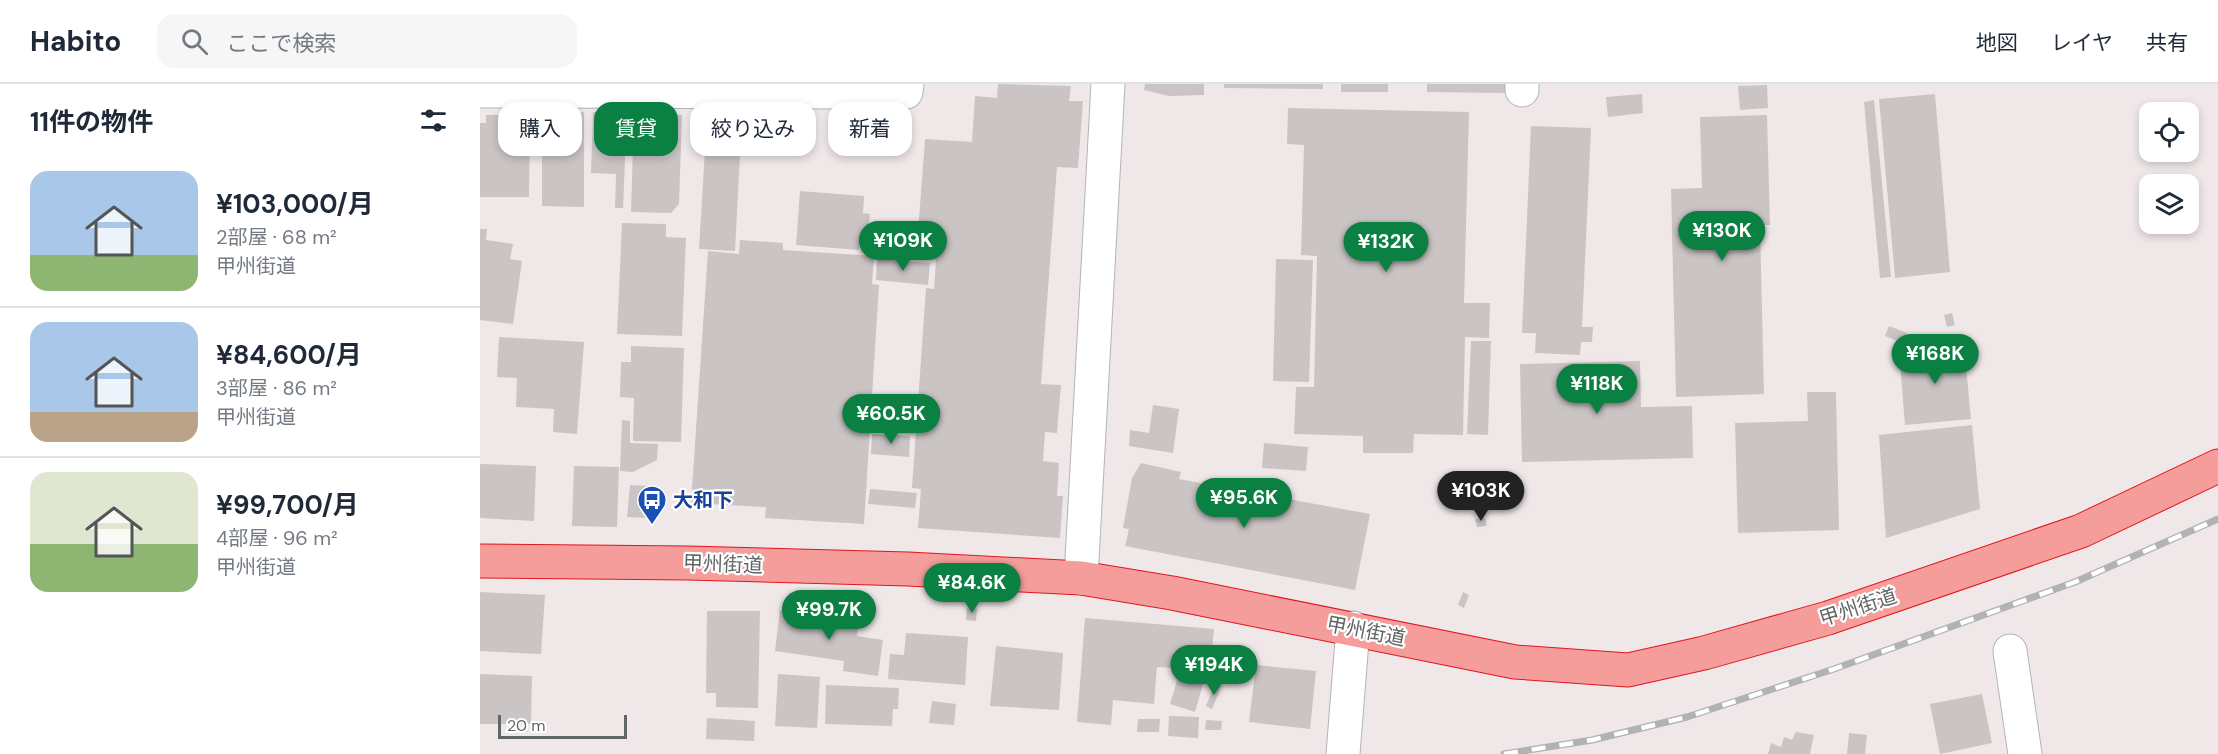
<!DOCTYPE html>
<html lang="ja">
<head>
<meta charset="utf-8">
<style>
	body { margin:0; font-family:"DM Sans","Noto Sans JP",sans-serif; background:#f6f6f7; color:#1f2937; height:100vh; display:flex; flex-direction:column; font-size:22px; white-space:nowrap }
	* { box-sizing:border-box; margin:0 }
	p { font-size:20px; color:#747a83 }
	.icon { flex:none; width:33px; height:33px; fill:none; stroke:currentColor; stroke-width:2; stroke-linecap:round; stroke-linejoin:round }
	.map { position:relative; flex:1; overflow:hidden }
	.drawer { display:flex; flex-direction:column; background:#fff; width:480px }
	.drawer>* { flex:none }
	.banner { position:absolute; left:18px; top:18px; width:570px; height:54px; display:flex; gap:12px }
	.controls { position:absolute; left:1659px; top:18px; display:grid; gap:12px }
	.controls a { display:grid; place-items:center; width:60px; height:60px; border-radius:12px; background:#fff; box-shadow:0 3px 9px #0003; font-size:30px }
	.scale { position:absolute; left:18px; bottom:15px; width:129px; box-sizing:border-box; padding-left:6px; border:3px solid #5f6665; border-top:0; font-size:16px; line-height:21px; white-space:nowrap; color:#5f6665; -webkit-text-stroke:4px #fff; paint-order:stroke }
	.price { position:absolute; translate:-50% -51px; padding:0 14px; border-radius:21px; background:#0b8043; color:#fff; font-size:20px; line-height:39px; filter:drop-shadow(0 2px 3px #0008) }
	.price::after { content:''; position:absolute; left:50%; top:36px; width:18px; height:14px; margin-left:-9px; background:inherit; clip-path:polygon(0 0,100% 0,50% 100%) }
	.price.current { background:#222; color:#fff }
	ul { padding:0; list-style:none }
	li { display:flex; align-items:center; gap:18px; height:150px; padding:0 30px }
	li+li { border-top:2px solid #e0e1e3 }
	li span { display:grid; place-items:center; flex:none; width:168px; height:120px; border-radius:18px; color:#555 }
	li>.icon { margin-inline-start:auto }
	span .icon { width:72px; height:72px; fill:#fffc; stroke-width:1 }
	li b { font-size:26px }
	h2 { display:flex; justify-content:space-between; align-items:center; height:72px; padding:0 30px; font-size:26px }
	.chip { padding:0 21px; border-radius:18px; background:#fff; box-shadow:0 3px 9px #0003; font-size:21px; line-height:54px }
	.chip.current { background:#0b8043; color:#fff }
	header { display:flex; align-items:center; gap:36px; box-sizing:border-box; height:84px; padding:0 30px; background:#fff; border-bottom:2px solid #e0e1e3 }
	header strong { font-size:28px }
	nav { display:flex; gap:33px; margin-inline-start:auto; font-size:21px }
	.search { width:420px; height:54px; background:#f6f6f7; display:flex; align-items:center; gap:15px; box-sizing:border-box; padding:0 21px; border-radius:18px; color:#747a83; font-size:22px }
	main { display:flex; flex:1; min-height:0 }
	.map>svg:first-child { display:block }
	.building { fill:#cbc4c4 }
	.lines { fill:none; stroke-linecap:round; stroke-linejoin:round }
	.minor-casing { stroke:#b0b6b5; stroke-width:35 }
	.highway-casing { stroke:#e2151d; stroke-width:35 }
	.minor { stroke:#fff; stroke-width:33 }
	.highway { stroke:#f49d9b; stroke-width:33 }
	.rail-casing { stroke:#b1b2b2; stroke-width:7 }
	.rail { stroke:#fff; stroke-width:4.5; stroke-dasharray:14; stroke-linecap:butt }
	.labels { text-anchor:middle; stroke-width:4.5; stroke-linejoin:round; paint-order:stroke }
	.transit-label { font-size:20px; font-weight:bold; fill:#164399; stroke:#fff; text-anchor:start }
	.street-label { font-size:20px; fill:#5f6665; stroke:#fff }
</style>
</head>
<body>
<header>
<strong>Habito</strong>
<div class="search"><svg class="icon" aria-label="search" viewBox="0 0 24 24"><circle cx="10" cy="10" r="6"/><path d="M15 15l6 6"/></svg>ここで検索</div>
<nav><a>地図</a><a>レイヤ</a><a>共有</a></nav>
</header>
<main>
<section class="drawer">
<h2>11件の物件<svg class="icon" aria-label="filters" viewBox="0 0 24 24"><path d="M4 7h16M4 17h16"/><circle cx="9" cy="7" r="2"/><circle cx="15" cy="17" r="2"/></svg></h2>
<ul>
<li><span style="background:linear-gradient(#a9c7e8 70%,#8fb573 0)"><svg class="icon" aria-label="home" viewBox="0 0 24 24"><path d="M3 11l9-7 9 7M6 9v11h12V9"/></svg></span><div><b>¥103,000/月</b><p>2部屋 · 68 m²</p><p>甲州街道</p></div></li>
<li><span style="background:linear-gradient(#a9c7e8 75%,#b9a48a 0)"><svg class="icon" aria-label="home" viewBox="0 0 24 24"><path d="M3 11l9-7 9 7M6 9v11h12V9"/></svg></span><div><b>¥84,600/月</b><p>3部屋 · 86 m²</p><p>甲州街道</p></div></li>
<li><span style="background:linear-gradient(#dfe7d0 60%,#8fb573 0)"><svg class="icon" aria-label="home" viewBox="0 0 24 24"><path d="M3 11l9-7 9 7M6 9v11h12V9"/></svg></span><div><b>¥99,700/月</b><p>4部屋 · 96 m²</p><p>甲州街道</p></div></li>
</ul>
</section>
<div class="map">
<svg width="1738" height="670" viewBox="0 0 1738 670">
	<rect width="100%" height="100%" fill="#f0e8e8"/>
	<!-- building -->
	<path class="building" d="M 518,0 L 591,2 L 589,17 L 603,17 L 598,84 L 577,83 L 561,300 L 581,301 L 577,349 L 565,348 L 563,377 L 579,379 L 577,412 L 583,412 L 580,454 L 438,444 L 441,405 L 432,404 L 446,204 L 454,205 L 456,176 L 436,175 L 445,55 L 492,58 L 495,12 L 517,14 Z
		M 665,0 L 724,0 L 724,11 L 689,12 L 664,6 Z
		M 744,0 L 843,0 L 843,5 L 744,4 Z
		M 861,0 L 908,0 L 908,8 L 861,8 Z
		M 947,0 L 1025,0 L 1025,9 L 947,8 Z
		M 1287,1 L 1288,24 L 1260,26 L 1258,2 Z
		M 1162,10 L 1163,29 L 1128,33 L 1126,13 Z
		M 1455,10 L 1470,188 L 1415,194 L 1399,15 Z
		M 1394,16 L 1411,193 L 1400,194 L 1384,18 Z
		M 808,24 L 989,28 L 984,219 L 1010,219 L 1009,254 L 985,253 L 983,351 L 934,350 L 933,369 L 883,369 L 883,352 L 814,350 L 816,303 L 834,303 L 837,172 L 821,171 L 824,61 L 807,60 Z
		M 104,28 L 104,123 L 62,122 L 62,33 L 80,33 L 80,29 Z
		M 113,28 L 147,29 L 143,124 L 135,124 L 136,90 L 111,89 Z
		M 154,30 L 202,31 L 199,120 L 191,129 L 151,128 Z
		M 6,31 L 50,31 L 49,113 L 0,113 L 0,39 L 6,39 Z
		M 1287,31 L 1290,141 L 1280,141 L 1284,310 L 1196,313 L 1191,105 L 1222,104 L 1220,33 Z
		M 227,32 L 262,34 L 255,167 L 219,165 Z
		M 1051,42 L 1111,44 L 1102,243 L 1113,243 L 1112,258 L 1101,258 L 1100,271 L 1055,269 L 1056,249 L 1042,249 Z
		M 320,107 L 384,112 L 383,129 L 390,130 L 388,148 L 381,148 L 379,166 L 316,161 Z
		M 142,139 L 186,140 L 186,153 L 206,154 L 202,252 L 137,250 Z
		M 0,145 L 7,145 L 6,156 L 33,160 L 30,175 L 42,177 L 33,240 L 0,236 Z
		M 260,156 L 303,159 L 303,166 L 394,172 L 392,200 L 399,201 L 384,440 L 285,434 L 286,423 L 211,419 L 228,167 L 259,170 Z
		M 397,175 L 450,179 L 448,201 L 396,196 Z
		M 796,175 L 833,176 L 829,298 L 793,297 Z
		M 1472,229 L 1475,241 L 1467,243 L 1464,231 Z
		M 1409,242 L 1427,249 L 1423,259 L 1405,252 Z
		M 19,253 L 104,258 L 97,350 L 73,348 L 74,325 L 36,323 L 37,294 L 17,293 Z
		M 991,257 L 1011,257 L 1008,351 L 987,350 Z
		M 1484,261 L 1491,335 L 1425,341 L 1419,267 Z
		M 151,262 L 204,264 L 201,358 L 153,357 L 154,314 L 140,313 L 141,278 L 151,278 Z
		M 1160,277 L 1161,323 L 1212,322 L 1213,374 L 1042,378 L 1040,280 Z
		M 1327,308 L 1356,308 L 1359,446 L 1258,449 L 1255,339 L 1328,337 Z
		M 673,321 L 699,325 L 693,369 L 649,362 L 650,346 L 669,349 Z
		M 142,336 L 150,337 L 150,359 L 178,360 L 177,376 L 153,388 L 140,387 Z
		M 1492,341 L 1500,425 L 1406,454 L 1399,351 Z
		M 392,350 L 430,352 L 429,373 L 391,370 Z
		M 784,359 L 828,363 L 826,387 L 782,384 Z
		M 661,379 L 701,388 L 699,395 L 890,430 L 875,506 L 645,462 L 649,445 L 643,444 L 652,394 Z
		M 0,380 L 56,382 L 54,437 L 0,434 Z
		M 94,382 L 139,383 L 137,443 L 92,442 Z
		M 150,401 L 169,402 L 166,434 L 147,433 Z
		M 390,405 L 437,409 L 435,424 L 388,420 Z
		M 1005,434 L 1007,442 L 997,443 L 995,435 Z
		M 0,508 L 65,511 L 61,570 L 0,567 Z
		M 983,508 L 989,511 L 984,524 L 978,521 Z
		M 487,524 L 497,525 L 496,537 L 486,536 Z
		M 300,526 L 379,537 L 377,552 L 403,556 L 398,592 L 363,587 L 364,577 L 295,567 Z
		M 227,527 L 280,527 L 278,624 L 236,623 L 236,609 L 226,609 Z
		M 605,534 L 734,545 L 730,587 L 677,583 L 674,620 L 633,616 L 631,641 L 597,638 Z
		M 426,549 L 488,553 L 485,601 L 408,595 L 410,570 L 424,571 Z
		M 516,562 L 583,569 L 579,626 L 510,622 Z
		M 776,581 L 836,587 L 830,645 L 769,638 Z
		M 0,590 L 52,592 L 51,640 L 0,640 Z
		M 298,590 L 340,593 L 337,644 L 295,642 Z
		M 698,593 L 723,600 L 715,628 L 690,620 Z
		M 736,598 L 742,601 L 732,625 L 726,622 Z
		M 346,601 L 419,604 L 418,625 L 413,625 L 412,642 L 345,640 Z
		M 1502,610 L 1512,659 L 1460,670 L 1450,620 Z
		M 452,617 L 476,620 L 474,641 L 449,639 Z
		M 689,632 L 719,633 L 718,654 L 688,652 Z
		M 227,634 L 275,637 L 274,657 L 226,655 Z
		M 658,635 L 680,635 L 679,648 L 657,648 Z
		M 726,636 L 742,637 L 741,646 L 725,646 Z
		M 1316,648 L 1334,651 L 1330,670 L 1288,670 L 1291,659 L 1301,663 L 1304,653 L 1312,656 Z
		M 1369,649 L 1387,651 L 1385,670 L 1367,670 Z"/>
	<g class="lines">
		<!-- minor casing -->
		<g class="minor-casing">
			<path id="minor" d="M 1042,0 L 1042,6
				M 0,7 L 426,8 L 427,0
				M 601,494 L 628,0
				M 1530,567 L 1545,670
				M 863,670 L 873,544"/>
		</g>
		<!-- highway casing -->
		<g class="highway-casing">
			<path id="highway" d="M 0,477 L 208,479 L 428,485 L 601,494 L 692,509 L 1035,578 L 1148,586 L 1224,569 L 1348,534 L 1601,447 L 1738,382"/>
		</g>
		<!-- minor -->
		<use href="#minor" class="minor"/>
		<!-- highway -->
		<use href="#highway" class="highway"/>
		<!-- rail casing -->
		<g class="rail-casing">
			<path id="rail" d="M 1024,670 L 1112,656 L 1207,633 L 1354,585 L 1595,498 L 1738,435"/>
		</g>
		<!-- rail -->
		<use href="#rail" class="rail"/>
	</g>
	<!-- icons -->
	<defs>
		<g id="bus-pin" transform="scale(1.5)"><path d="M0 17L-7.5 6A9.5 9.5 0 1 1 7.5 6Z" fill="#1a4fb4" stroke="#fff"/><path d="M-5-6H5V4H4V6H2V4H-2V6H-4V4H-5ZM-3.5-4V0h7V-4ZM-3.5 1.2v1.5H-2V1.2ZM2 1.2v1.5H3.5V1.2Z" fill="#fff"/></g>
	</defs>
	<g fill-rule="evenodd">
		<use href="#bus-pin" x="172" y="416"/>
	</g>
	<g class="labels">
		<!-- transit labels -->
		<g class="transit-label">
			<text x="193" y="423">大和下</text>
		</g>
		<!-- street labels -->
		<g class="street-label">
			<text transform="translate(243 480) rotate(2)" y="7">甲州街道</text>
			<text transform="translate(1378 523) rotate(-18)" y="7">甲州街道</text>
			<text transform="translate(886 547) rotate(11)" y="7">甲州街道</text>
		</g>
	</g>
</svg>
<div class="controls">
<a><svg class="icon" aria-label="locate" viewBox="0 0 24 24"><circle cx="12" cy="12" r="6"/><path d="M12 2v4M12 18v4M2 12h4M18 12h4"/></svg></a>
<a><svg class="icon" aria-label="layers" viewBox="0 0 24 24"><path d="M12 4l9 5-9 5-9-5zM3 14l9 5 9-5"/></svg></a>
</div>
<div class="scale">20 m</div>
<b class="price" style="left:1242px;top:178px">¥130K</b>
<b class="price" style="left:423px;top:188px">¥109K</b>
<b class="price" style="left:906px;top:189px">¥132K</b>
<b class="price" style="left:1455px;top:301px">¥168K</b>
<b class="price" style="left:1117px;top:331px">¥118K</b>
<b class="price" style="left:411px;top:361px">¥60.5K</b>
<b class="price current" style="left:1001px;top:438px">¥103K</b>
<b class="price" style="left:764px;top:445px">¥95.6K</b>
<b class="price" style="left:492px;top:530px">¥84.6K</b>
<b class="price" style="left:349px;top:557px">¥99.7K</b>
<b class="price" style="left:734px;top:612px">¥194K</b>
<div class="banner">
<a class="chip">購入</a>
<a class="chip current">賃貸</a>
<a class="chip">絞り込み</a>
<a class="chip">新着</a>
</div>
</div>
</main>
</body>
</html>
